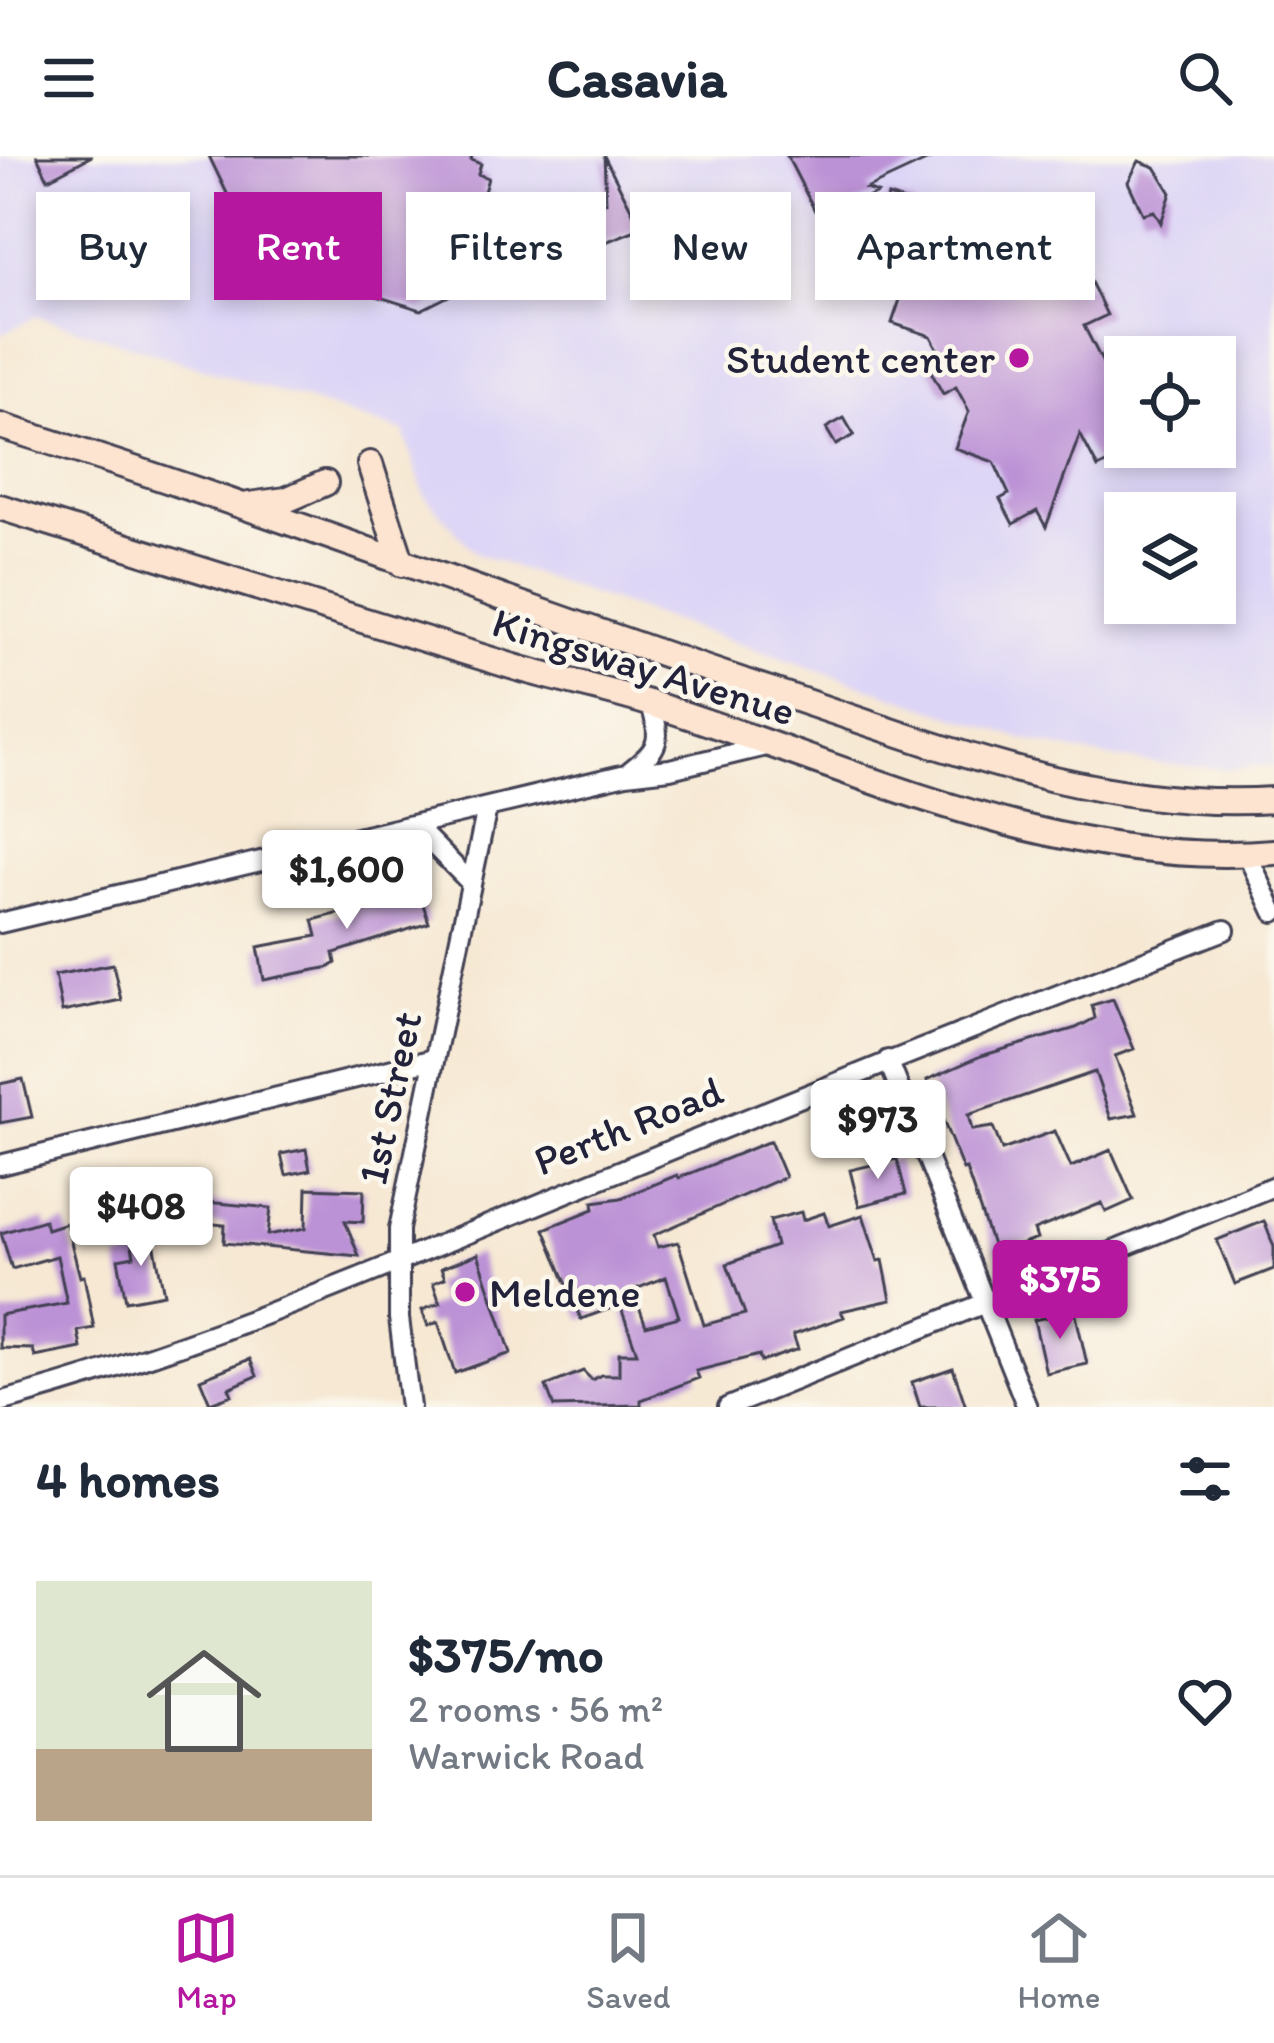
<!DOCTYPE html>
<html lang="en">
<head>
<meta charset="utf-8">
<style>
	body { margin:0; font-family:Itim,sans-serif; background:#f2f2f3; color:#1f2937; height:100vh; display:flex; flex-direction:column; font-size:45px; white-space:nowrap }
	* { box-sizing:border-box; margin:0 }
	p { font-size:39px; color:#747a83 }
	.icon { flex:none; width:66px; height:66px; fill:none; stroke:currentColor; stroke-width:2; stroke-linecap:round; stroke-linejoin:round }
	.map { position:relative; height:1251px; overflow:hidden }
	.drawer { display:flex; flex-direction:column; background:#fff; flex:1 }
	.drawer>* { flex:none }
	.hud { position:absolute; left:36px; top:36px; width:1203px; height:108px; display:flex; gap:24px }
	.fabs { position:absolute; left:1104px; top:180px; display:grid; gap:24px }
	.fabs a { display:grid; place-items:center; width:132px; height:132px; border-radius:0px; background:#fff; box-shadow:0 6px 18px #0003; font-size:60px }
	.price { position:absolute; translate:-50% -102px; padding:0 27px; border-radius:12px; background:#fff; color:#222; font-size:39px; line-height:78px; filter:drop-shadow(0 3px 6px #0008) }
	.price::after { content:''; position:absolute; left:50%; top:72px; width:36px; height:27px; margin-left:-18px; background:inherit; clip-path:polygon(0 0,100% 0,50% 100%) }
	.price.on { background:#b5179e; color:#fff }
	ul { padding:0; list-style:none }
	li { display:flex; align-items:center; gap:36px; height:300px; padding:0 36px }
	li+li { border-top:3px solid #e0e1e3 }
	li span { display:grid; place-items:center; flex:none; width:336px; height:240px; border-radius:0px; color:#555 }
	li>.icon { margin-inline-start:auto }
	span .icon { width:144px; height:144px; fill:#fffc; stroke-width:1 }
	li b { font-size:51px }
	h2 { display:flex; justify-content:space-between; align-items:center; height:144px; padding:0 36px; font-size:51px }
	.chip { padding:0 42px; border-radius:0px; background:#fff; box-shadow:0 6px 18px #0003; font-size:42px; line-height:108px }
	.chip.on { background:#b5179e; color:#fff }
	header { display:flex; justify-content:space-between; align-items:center; height:156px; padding:0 36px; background:#fff; font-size:54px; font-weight:700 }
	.dock { display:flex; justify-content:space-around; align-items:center; height:168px; border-top:3px solid #e0e1e3; background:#fff; font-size:33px; color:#747a83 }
	.dock a { display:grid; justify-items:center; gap:6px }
	.dock .on { color:#b5179e }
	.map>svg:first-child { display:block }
	.built { fill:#ddd5f6; fill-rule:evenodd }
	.building { fill:#bc92d6; fill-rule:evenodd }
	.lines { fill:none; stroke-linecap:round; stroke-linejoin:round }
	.street-casing { stroke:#424052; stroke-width:24 }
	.secondary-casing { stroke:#424052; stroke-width:30 }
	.street { stroke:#fff; stroke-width:18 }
	.secondary { stroke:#fde4d0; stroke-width:24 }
	.poi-dot { fill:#b5179e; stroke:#fbf7ec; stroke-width:4.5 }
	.labels { text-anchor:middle; stroke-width:9; stroke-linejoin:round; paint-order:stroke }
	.poi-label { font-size:42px; fill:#22223b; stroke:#fbf7ec; text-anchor:end }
	.street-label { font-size:42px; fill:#22223b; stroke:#fbf7ec }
</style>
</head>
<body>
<header><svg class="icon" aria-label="menu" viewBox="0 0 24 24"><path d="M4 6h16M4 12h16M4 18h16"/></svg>Casavia<svg class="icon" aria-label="search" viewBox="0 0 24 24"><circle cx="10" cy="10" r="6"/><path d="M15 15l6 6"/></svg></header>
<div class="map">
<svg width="1274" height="1251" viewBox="0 0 1274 1251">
	<rect width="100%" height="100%" fill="#fbf7ec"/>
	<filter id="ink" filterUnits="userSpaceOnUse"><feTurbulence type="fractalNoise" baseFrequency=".00833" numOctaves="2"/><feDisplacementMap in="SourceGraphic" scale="24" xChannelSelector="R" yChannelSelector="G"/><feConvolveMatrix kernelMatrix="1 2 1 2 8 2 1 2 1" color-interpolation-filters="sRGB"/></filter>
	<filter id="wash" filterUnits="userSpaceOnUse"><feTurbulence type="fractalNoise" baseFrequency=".004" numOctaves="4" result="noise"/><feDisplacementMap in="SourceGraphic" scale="48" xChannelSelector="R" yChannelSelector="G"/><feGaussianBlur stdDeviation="2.7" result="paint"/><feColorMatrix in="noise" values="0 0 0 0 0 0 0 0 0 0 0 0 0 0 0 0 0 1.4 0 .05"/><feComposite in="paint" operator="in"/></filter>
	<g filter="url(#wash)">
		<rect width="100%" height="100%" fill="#f6e8d3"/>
		<!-- built -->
		<path class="built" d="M 0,0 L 1274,0 L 1274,610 L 1227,613 L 1164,608 L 1096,600 L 1025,584 L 618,447 L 476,398 L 424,339 L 404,276 L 37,160 L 0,179 ZM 1125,201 L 1215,201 L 1215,291 L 1125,291 ZM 1125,357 L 1215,357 L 1215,447 L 1125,447 Z"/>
		<g id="blocks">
			<!-- building -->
			<path class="building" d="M 37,0 L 92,0 L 48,23 Z
				M 209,0 L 472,0 L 471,4 L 481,8 L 478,18 L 488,22 L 484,36 L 499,41 L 514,74 L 492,68 L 483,95 L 492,112 L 490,119 L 421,154 L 284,111 L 248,42 L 233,50 Z
				M 604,0 L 641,72 L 603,87 L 589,53 L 606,46 Z
				M 787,0 L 937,0 L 866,33 L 877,37 L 832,60 L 815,55 Z
				M 1139,5 L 1155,11 L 1171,37 L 1161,67 L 1154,55 L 1143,58 L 1128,26 Z
				M 888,40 L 914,48 L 909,67 L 883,59 Z
				M 1009,41 L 1020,45 L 1064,130 L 1079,124 L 1082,130 L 1091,126 L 1107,159 L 1084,170 L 1125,250 L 1125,298 L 1098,312 L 1080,278 L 1046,371 L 1037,355 L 1013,368 L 1000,343 L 1009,338 L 994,306 L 955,292 L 969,255 L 956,231 L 943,238 L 928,210 L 943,203 L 931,180 L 892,167 L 905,129 L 899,117 L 905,101 L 974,68 L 978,57 Z
				M 656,57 L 664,72 L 649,80 L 641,65 Z
				M 844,262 L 854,279 L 836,289 L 826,272 Z
				M 416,726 L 429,767 L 334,797 L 336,807 L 330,811 L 264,824 L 258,791 L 317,780 L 313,764 L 351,754 L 349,750 L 366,744 L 365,740 Z
				M 113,808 L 121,844 L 62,856 L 55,819 Z
				M 1113,843 L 1134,893 L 1115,900 L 1137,958 L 1111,963 L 1095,916 L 968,959 L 972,974 L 993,971 L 1002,994 L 1055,975 L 1071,1011 L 1111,994 L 1133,1044 L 1106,1056 L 1102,1047 L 1034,1074 L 1037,1083 L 995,1098 L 966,1013 L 963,1014 L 927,924 L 981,900 L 1076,872 L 1095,862 L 1092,849 Z
				M 23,923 L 32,961 L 0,967 L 0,928 Z
				M 770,985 L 785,1021 L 654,1079 L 658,1091 L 678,1086 L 704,1169 L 745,1158 L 727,1108 L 776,1090 L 770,1064 L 801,1056 L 803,1064 L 824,1057 L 829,1070 L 863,1059 L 878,1105 L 883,1104 L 891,1144 L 841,1155 L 844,1161 L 793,1179 L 798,1193 L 761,1206 L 759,1199 L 696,1215 L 699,1222 L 641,1244 L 641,1249 L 554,1251 L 546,1230 L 583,1215 L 592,1224 L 601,1219 L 619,1219 L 619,1197 L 637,1197 L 620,1149 L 581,1163 L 544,1073 L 594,1053 L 593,1046 L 621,1042 L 677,1019 L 679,1022 ZM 666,1121 L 679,1161 L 646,1170 L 633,1134 Z
				M 306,993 L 310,1014 L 286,1019 L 281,998 Z
				M 897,1003 L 906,1038 L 859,1050 L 850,1014 Z
				M 307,1032 L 364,1034 L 363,1066 L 345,1065 L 359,1100 L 224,1087 L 225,1069 L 203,1067 L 206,1046 L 271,1052 L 268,1079 L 306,1072 Z
				M 44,1064 L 47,1073 L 66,1067 L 80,1121 L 84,1120 L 94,1172 L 78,1175 L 81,1192 L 35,1201 L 33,1193 L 0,1192 L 0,1159 L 67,1147 L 57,1100 L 12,1113 L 1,1077 Z
				M 1264,1065 L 1274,1091 L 1274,1113 L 1235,1128 L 1217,1084 Z
				M 152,1076 L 164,1138 L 126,1145 L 118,1103 L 134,1100 L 130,1080 Z
				M 478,1098 L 511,1197 L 455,1217 L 438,1166 L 428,1170 L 422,1154 L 440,1147 L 433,1127 L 445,1122 L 441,1112 Z
				M 1075,1155 L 1087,1208 L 1046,1217 L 1034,1164 Z
				M 250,1203 L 257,1220 L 229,1232 L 232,1239 L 210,1247 L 200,1223 Z
				M 953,1212 L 966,1251 L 920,1251 L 912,1226 Z"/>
		</g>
	</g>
	<g filter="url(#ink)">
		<use href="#blocks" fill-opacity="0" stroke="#424052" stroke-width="3"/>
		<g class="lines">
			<!-- street casing -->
			<g class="street-casing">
				<path id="street" d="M 630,615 C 661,591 661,585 651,548
					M 416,671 L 470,726
					M 1246,696 L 1274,756
					M 0,767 L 626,618 L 670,613 L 770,589
					M 888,904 L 1027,1251
					M 0,1009 L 434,903
					M 0,1246 C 197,1193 385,1111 573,1034 C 789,945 1007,858 1225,774
					M 410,1251 L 399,1162 L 399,1073 L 487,652
					M 728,1251 L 1274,1030"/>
			</g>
			<!-- secondary casing -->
			<g class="secondary-casing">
				<path id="secondary" d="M 0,270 C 260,350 514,450 773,535 C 936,589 1099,656 1274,644
					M 370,308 L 402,408
					M 249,349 L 286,344 L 325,327
					M 0,351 C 170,405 341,457 511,510 C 558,524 605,533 652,548 C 854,611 1056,714 1274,696"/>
			</g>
			<!-- street -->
			<use href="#street" class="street"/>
			<!-- secondary -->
			<use href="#secondary" class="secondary"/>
		</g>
	</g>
	<!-- markers -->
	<g class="poi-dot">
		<circle cx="1019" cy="202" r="12"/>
		<circle cx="465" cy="1136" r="12"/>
	</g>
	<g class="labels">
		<!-- poi labels -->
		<g class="poi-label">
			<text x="995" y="217">Student center</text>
			<text x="489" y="1151" text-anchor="start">Meldene</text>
		</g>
		<!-- street labels -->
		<g class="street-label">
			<text transform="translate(644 510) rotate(17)" y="15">Kingsway Avenue</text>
			<text transform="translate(389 942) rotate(-78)" y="15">1st Street</text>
			<text transform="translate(628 969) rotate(-22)" y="15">Perth Road</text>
		</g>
	</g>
</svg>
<div class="fabs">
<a><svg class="icon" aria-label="locate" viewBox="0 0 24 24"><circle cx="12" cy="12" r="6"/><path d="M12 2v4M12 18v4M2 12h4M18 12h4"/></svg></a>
<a><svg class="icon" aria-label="layers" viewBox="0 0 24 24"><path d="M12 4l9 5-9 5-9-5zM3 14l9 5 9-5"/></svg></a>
</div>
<b class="price" style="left:347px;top:776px">$1,600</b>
<b class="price" style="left:878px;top:1026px">$973</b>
<b class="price" style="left:141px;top:1113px">$408</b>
<b class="price on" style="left:1060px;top:1186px">$375</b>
<div class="hud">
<a class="chip">Buy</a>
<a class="chip on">Rent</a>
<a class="chip">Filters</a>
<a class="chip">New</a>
<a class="chip">Apartment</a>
</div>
</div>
<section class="drawer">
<h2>4 homes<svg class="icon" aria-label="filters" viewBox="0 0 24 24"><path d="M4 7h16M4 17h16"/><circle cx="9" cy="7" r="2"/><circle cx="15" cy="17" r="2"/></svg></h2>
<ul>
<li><span style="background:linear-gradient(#dfe7d0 70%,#b9a48a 0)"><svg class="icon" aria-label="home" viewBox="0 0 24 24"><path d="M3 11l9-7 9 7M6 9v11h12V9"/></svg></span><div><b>$375/mo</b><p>2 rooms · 56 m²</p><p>Warwick Road</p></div><svg class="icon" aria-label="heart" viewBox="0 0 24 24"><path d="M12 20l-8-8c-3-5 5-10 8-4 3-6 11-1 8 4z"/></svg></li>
</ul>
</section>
<nav class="dock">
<a class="on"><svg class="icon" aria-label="map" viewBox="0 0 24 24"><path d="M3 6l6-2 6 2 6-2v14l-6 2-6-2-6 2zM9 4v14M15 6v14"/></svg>Map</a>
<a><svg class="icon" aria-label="saved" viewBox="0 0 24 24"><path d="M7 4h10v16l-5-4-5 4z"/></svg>Saved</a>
<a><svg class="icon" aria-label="home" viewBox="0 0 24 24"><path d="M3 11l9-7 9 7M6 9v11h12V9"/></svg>Home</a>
</nav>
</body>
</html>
